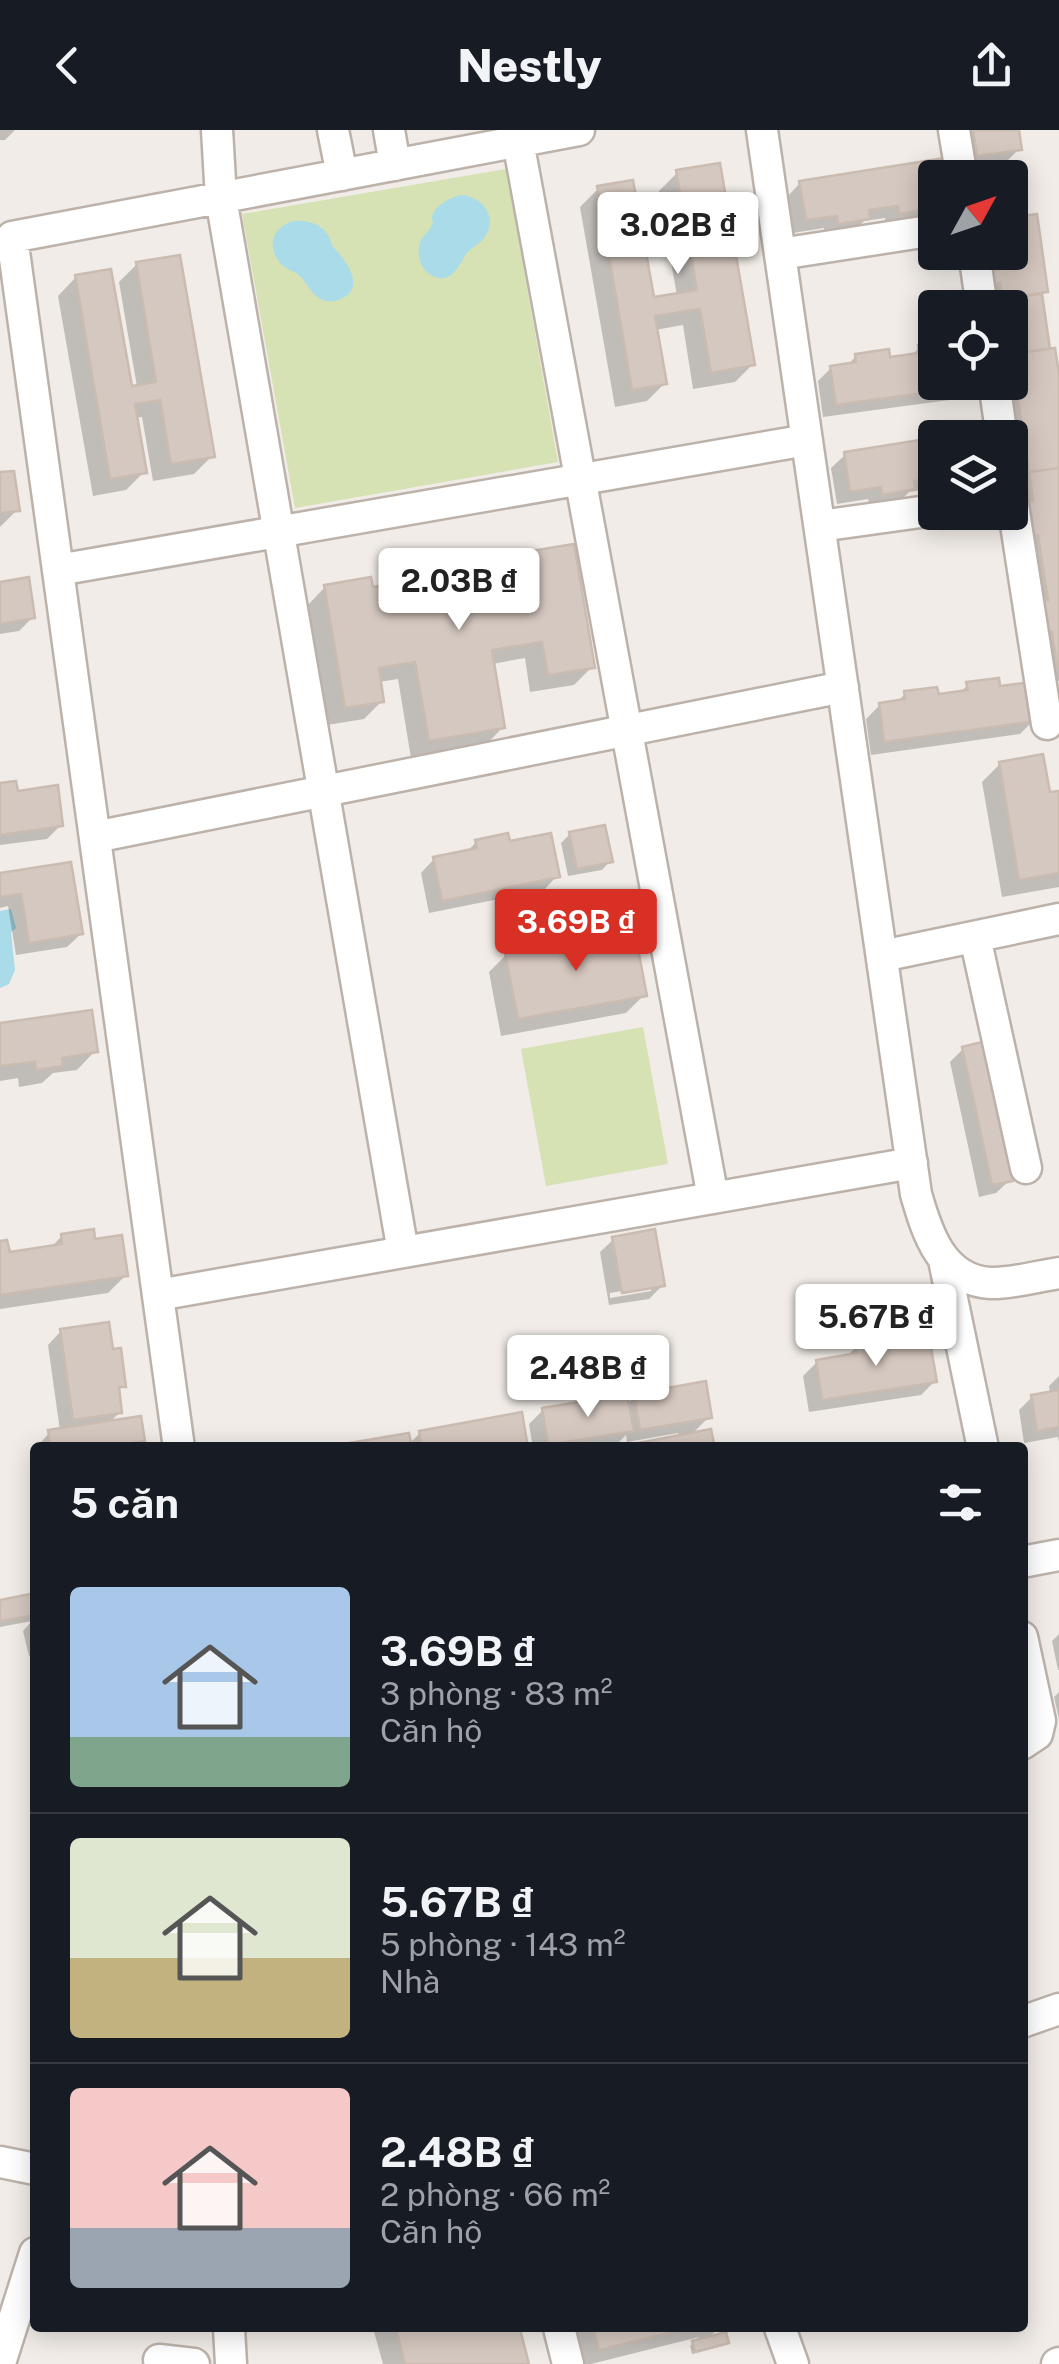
<!DOCTYPE html>
<html lang="vi">
<head>
<meta charset="utf-8">
<style>
	body { margin:0; font-family:"Public Sans",sans-serif; background:#242831; color:#f1f3f6; height:100vh; display:flex; flex-direction:column; font-size:38px; white-space:nowrap }
	* { box-sizing:border-box; margin:0 }
	p { font-size:32px; color:#9ea1a6 }
	.icon { flex:none; width:55px; height:55px; fill:none; stroke:currentColor; stroke-width:2; stroke-linecap:round; stroke-linejoin:round }
	.map { position:relative; flex:1; overflow:hidden }
	.side { position:absolute; left:30px; top:1312px; width:998px; height:890px; display:flex; flex-direction:column; background:#171b24; border-radius:10px; box-shadow:0 5px 25px #0003 }
	.side>* { flex:none }
	.needle { width:65px; rotate:50deg }
	.fabs { position:absolute; left:918px; top:30px; display:grid; gap:20px }
	.fabs a { display:grid; place-items:center; width:110px; height:110px; border-radius:10px; background:#171b24; box-shadow:0 5px 25px #0003; font-size:50px }
	.price { position:absolute; translate:-50% -85px; padding:0 22px; border-radius:10px; background:#fff; color:#222; font-size:32px; line-height:65px; filter:drop-shadow(0 2px 5px #0008) }
	.price::after { content:''; position:absolute; left:50%; top:60px; width:30px; height:22px; margin-left:-15px; background:inherit; clip-path:polygon(0 0,100% 0,50% 100%) }
	.price.selected { background:#d93025; color:#fff }
	ul { padding:0; list-style:none }
	li { display:flex; align-items:center; gap:30px; height:250px; padding:0 40px }
	li+li { border-top:2px solid #363941 }
	li span { display:grid; place-items:center; flex:none; width:280px; height:200px; border-radius:10px; color:#555 }
	li>.icon { margin-inline-start:auto }
	span .icon { width:120px; height:120px; fill:#fffc; stroke-width:1 }
	li b { font-size:42px }
	h2 { display:flex; justify-content:space-between; align-items:center; height:120px; padding:0 40px; font-size:42px }
	header { display:flex; justify-content:space-between; align-items:center; height:130px; padding:0 40px; background:#171b24; font-size:45px; font-weight:800 }
	.map>svg:first-child { display:block }
	.green { fill:#d6e1b4 }
	.water { fill:#a9dbe8 }
	.shadow { fill:#0003; fill-rule:evenodd }
	.building { fill:#d5c8c0; stroke:#cbbcb1; stroke-width:2.5 }
	.lines { fill:none; stroke-linecap:round; stroke-linejoin:round }
	.minor-casing { stroke:#bcb2aa; stroke-width:35 }
	.minor { stroke:#fff; stroke-width:30 }
</style>
</head>
<body>
<header><svg class="icon" aria-label="back" viewBox="0 0 24 24"><path d="M15 5l-7 7 7 7"/></svg>Nestly<svg class="icon" aria-label="share" viewBox="0 0 24 24"><path d="M12 15V3M7 8l5-5 5 5M5 13v7h14v-7"/></svg></header>
<div class="map">
<svg width="1059" height="2234" viewBox="0 0 1059 2234">
	<rect width="100%" height="100%" fill="#f1ece7"/>
	<!-- green -->
	<path class="green" d="M 506,39 L 558,332 L 295,378 L 242,84 Z
		M 643,897 L 668,1034 L 546,1056 L 521,919 Z"/>
	<!-- water -->
	<path class="water" d="M 460,65 C 483,66 499,88 484,108 C 479,115 470,118 466,124 C 458,137 450,156 431,145 C 419,137 416,123 421,110 C 424,105 428,102 431,97 C 437,84 427,96 434,82 C 439,73 451,68 460,65 Z
		M 293,91 C 306,90 320,93 328,105 C 332,112 330,114 335,119 C 348,133 367,160 338,170 C 317,177 310,157 301,147 C 295,141 287,140 281,134 C 266,116 272,98 293,91 Z
		M 11,779 L 16,798 L 11,802 L 15,840 L 9,854 L 0,858 L 0,781 Z"/>
	<!-- shadow -->
	<path class="shadow" d="M 0,0 L 14,0 L 14,1 L 5,10 L 0,10 Z
		M 953,0 L 1016,0 L 1019,19 L 1001,37 L 959,43 Z
		M 677,43 L 753,234 L 735,252 L 693,259 L 683,195 L 655,200 L 665,253 L 647,271 L 615,277 L 580,77 L 598,59 L 652,170 L 677,166 L 659,61 Z
		M 935,48 L 935,80 L 926,81 L 916,91 L 886,96 L 885,88 L 864,91 L 854,101 L 825,106 L 824,98 L 793,103 L 787,67 L 800,53 Z
		M 1010,90 L 1045,162 L 1040,167 L 1048,222 L 1059,262 L 1059,551 L 1040,554 L 1016,358 L 1001,252 L 1010,252 L 1010,178 L 989,178 L 981,122 L 1010,122 Z
		M 137,134 L 212,326 L 194,344 L 153,351 L 142,287 L 135,288 L 144,342 L 126,360 L 93,366 L 58,166 L 76,147 L 130,259 L 137,257 L 119,152 Z
		M 935,215 L 935,252 L 986,252 L 972,267 L 823,287 L 818,251 L 831,238 L 847,236 L 856,226 L 888,230 L 910,227 L 919,218 Z
		M 935,310 L 935,366 L 931,367 L 929,359 L 909,362 L 899,372 L 870,377 L 868,369 L 837,374 L 831,338 L 845,325 Z
		M 0,345 L 17,380 L 0,397 Z
		M 527,425 L 592,537 L 574,555 L 530,562 L 525,528 L 492,534 L 503,597 L 485,616 L 411,628 L 398,549 L 379,552 L 382,571 L 364,589 L 327,595 L 307,476 L 325,457 L 371,460 L 407,454 L 419,442 L 483,442 L 515,436 Z
		M 0,455 L 33,487 L 19,501 L 0,504 Z
		M 968,555 L 998,559 L 1034,590 L 1020,604 L 871,625 L 866,589 L 880,575 L 896,573 L 905,564 L 958,564 Z
		M 1000,634 L 1048,665 L 1059,663 L 1059,757 L 1002,767 L 982,652 Z
		M 0,656 L 16,664 L 61,695 L 47,709 L 0,715 Z
		M 570,704 L 610,731 L 602,740 L 568,746 L 561,713 Z
		M 476,712 L 557,746 L 544,760 L 429,783 L 421,743 L 434,729 L 466,723 Z
		M 0,746 L 81,804 L 67,817 L 16,825 L 8,776 L 0,778 Z
		M 507,824 L 644,865 L 626,883 L 501,906 L 489,842 Z
		M 0,895 L 95,921 L 77,940 L 53,943 L 42,953 L 19,957 L 18,948 L 0,951 Z
		M 963,919 L 1010,1050 L 996,1063 L 979,1067 L 950,932 Z
		M 62,1106 L 93,1112 L 126,1145 L 108,1163 L 0,1179 L 0,1114 L 7,1125 L 49,1119 Z
		M 614,1109 L 663,1155 L 649,1169 L 609,1175 L 600,1122 ZM 651,1156 L 651,1161 L 610,1168 L 610,1163 Z
		M 61,1201 L 111,1222 L 123,1256 L 117,1262 L 120,1282 L 108,1294 L 142,1310 L 135,1318 L 36,1318 L 50,1302 L 60,1301 L 48,1215 Z
		M 857,1216 L 888,1221 L 935,1251 L 921,1265 L 809,1282 L 803,1246 L 817,1232 L 845,1228 Z
		M 1059,1246 L 1059,1312 L 1058,1307 L 1024,1313 L 1019,1280 L 1032,1267 L 1050,1264 L 1049,1256 Z
		M 635,1266 L 709,1287 L 691,1305 L 679,1308 L 678,1303 L 627,1312 L 626,1305 L 618,1313 L 592,1318 L 533,1318 L 529,1294 L 543,1280 L 627,1274 Z
		M 420,1303 L 526,1318 L 340,1318 L 409,1314 Z
		M 35,1466 L 35,1525 L 29,1526 L 23,1501 L 32,1491 L 0,1497 L 0,1472 Z
		M 1059,1504 L 1059,1540 L 1058,1540 L 1052,1511 Z
		M 1059,1562 L 1059,1589 L 1054,1567 Z
		M 373,2198 L 524,2198 L 518,2203 L 526,2234 L 383,2234 Z
		M 571,2198 L 719,2198 L 707,2209 L 726,2212 L 722,2216 L 692,2224 L 690,2216 L 699,2207 L 591,2234 L 580,2234 Z"/>
	<!-- building -->
	<path class="building" d="M 973,0 L 1019,0 L 1022,20 L 977,26 Z
		M 951,27 L 954,48 L 935,48 L 935,70 L 931,70 L 932,78 L 899,84 L 898,76 L 869,80 L 870,89 L 838,94 L 837,86 L 806,90 L 799,51 Z
		M 720,33 L 755,235 L 711,243 L 700,179 L 655,186 L 667,254 L 632,260 L 597,56 L 633,50 L 654,167 L 697,160 L 676,40 Z
		M 1037,84 L 1048,162 L 1003,169 L 1000,153 L 995,154 L 990,122 L 1010,122 L 1010,88 Z
		M 180,125 L 215,327 L 171,334 L 160,270 L 135,274 L 147,343 L 110,349 L 75,145 L 111,139 L 132,256 L 156,252 L 136,132 Z
		M 1042,164 L 1050,219 L 1011,224 L 1010,178 L 1004,178 L 1003,169 Z
		M 935,213 L 935,252 L 988,254 L 836,275 L 830,236 L 856,232 L 855,224 L 889,219 L 890,227 L 919,223 L 918,215 Z
		M 1055,218 L 1059,244 L 1059,338 L 1029,342 L 1011,224 Z
		M 996,298 L 997,308 L 935,308 L 935,348 L 914,351 L 915,359 L 882,365 L 881,357 L 850,362 L 844,322 Z
		M 1059,338 L 1059,537 L 1057,537 L 1052,502 L 1046,503 L 1041,471 L 1048,470 L 1038,405 L 1033,406 L 1028,372 L 1033,371 L 1029,342 Z
		M 14,341 L 20,381 L 0,383 L 0,342 Z
		M 574,414 L 595,538 L 548,545 L 542,512 L 492,520 L 505,598 L 429,611 L 415,532 L 379,538 L 384,572 L 345,578 L 324,455 L 371,447 L 373,457 L 420,450 L 418,440 L 484,429 L 485,439 L 527,432 L 525,422 Z
		M 29,447 L 35,488 L 0,494 L 0,452 Z
		M 999,548 L 1000,556 L 1031,552 L 1037,591 L 884,612 L 879,573 L 905,569 L 904,561 L 937,557 L 939,564 L 968,560 L 966,552 Z
		M 1043,624 L 1050,662 L 1059,661 L 1059,743 L 1019,750 L 999,632 Z
		M 16,651 L 18,661 L 58,655 L 63,696 L 0,705 L 0,653 Z
		M 605,695 L 613,732 L 577,739 L 569,702 Z
		M 508,703 L 510,711 L 551,703 L 560,747 L 442,771 L 433,727 L 477,718 L 475,710 Z
		M 71,732 L 83,804 L 29,813 L 21,764 L 0,767 L 0,743 Z
		M 634,798 L 647,866 L 518,889 L 505,822 Z
		M 92,880 L 98,922 L 62,928 L 63,936 L 36,940 L 35,932 L 0,936 L 0,893 Z
		M 982,912 L 1013,1051 L 992,1055 L 962,917 Z
		M 94,1099 L 95,1109 L 122,1105 L 128,1146 L 0,1165 L 0,1111 L 7,1110 L 10,1122 L 62,1114 L 61,1104 Z
		M 655,1099 L 665,1156 L 622,1163 L 612,1107 Z
		M 109,1192 L 113,1219 L 121,1218 L 126,1257 L 119,1257 L 122,1283 L 73,1290 L 60,1199 Z
		M 888,1209 L 890,1218 L 930,1212 L 937,1252 L 822,1270 L 816,1230 L 857,1223 L 855,1214 Z
		M 706,1251 L 712,1288 L 640,1300 L 634,1264 Z
		M 1059,1260 L 1059,1297 L 1037,1301 L 1031,1265 Z
		M 627,1264 L 634,1301 L 548,1315 L 542,1278 Z
		M 522,1282 L 528,1318 L 422,1318 L 419,1301 Z
		M 141,1286 L 145,1311 L 101,1318 L 51,1318 L 48,1300 Z
		M 711,1299 L 715,1318 L 629,1318 L 628,1315 Z
		M 409,1303 L 412,1318 L 338,1318 L 337,1315 Z
		M 35,1463 L 35,1485 L 0,1491 L 0,1470 Z
		M 396,2198 L 524,2198 L 520,2199 L 529,2234 L 405,2234 Z
		M 593,2198 L 690,2198 L 599,2220 Z
		M 726,2202 L 729,2213 L 695,2222 L 692,2211 Z"/>
	<g class="lines">
		<!-- minor casing -->
		<g class="minor-casing">
			<path id="minor" d="M 217,0 L 221,68 L 403,1122
				M 333,0 L 342,45
				M 389,0 L 395,35
				M 514,0 L 518,11 L 713,1068
				M 762,0 L 916,1064 C 927,1103 942,1150 990,1153 C 1012,1154 1037,1146 1059,1143
				M 954,0 L 962,48
				M 974,122 L 982,178
				M 780,124 L 935,100
				M 994,252 L 1002,308
				M 1010,356 L 1047,594
				M 820,396 L 935,380
				M 58,440 L 807,310
				M 95,707 L 843,557
				M 975,807 L 1026,1038
				M 882,826 L 1059,789
				M 944,1130 L 983,1318
				M 158,1165 L 912,1033
				M 179,1318 L 12,107 L 579,0
				M 1022,1432 L 1059,1425
				M 1022,1507 L 1040,1591 L 1037,1604 L 1022,1614
				M 1022,1892 L 1059,1879
				M 0,2032 L 35,2039
				M 229,2198 L 231,2234
				M 559,2198 L 568,2234
				M 780,2198 L 793,2234
				M 159,2230 L 194,2234
				M 0,2233 L 35,2123
				M 1057,2234 L 1059,2233"/>
		</g>
		<!-- minor -->
		<use href="#minor" class="minor"/>
	</g>
</svg>
<div class="fabs">
<a><svg class="needle" viewBox="-14 -14 28 28"><path d="M0-13l5 13h-10z" fill="#e53935"/><path d="M0 13l5-13h-10z" fill="#9ea1a6"/></svg></a>
<a><svg class="icon" aria-label="locate" viewBox="0 0 24 24"><circle cx="12" cy="12" r="6"/><path d="M12 2v4M12 18v4M2 12h4M18 12h4"/></svg></a>
<a><svg class="icon" aria-label="layers" viewBox="0 0 24 24"><path d="M12 4l9 5-9 5-9-5zM3 14l9 5 9-5"/></svg></a>
</div>
<b class="price" style="left:678px;top:147px">3.02B ₫</b>
<b class="price" style="left:459px;top:503px">2.03B ₫</b>
<b class="price selected" style="left:576px;top:844px">3.69B ₫</b>
<b class="price" style="left:876px;top:1239px">5.67B ₫</b>
<b class="price" style="left:588px;top:1290px">2.48B ₫</b>
<section class="side">
<h2>5 căn<svg class="icon" aria-label="filters" viewBox="0 0 24 24"><path d="M4 7h16M4 17h16"/><circle cx="9" cy="7" r="2"/><circle cx="15" cy="17" r="2"/></svg></h2>
<ul>
<li><span style="background:linear-gradient(#a9c7e8 75%,#7fa58c 0)"><svg class="icon" aria-label="home" viewBox="0 0 24 24"><path d="M3 11l9-7 9 7M6 9v11h12V9"/></svg></span><div><b>3.69B ₫</b><p>3 phòng · 83 m²</p><p>Căn hộ</p></div></li>
<li><span style="background:linear-gradient(#dfe7d0 60%,#c2b280 0)"><svg class="icon" aria-label="home" viewBox="0 0 24 24"><path d="M3 11l9-7 9 7M6 9v11h12V9"/></svg></span><div><b>5.67B ₫</b><p>5 phòng · 143 m²</p><p>Nhà</p></div></li>
<li><span style="background:linear-gradient(#f6c9c9 70%,#9aa5b1 0)"><svg class="icon" aria-label="home" viewBox="0 0 24 24"><path d="M3 11l9-7 9 7M6 9v11h12V9"/></svg></span><div><b>2.48B ₫</b><p>2 phòng · 66 m²</p><p>Căn hộ</p></div></li>
</ul>
</section>
</div>
</body>
</html>
